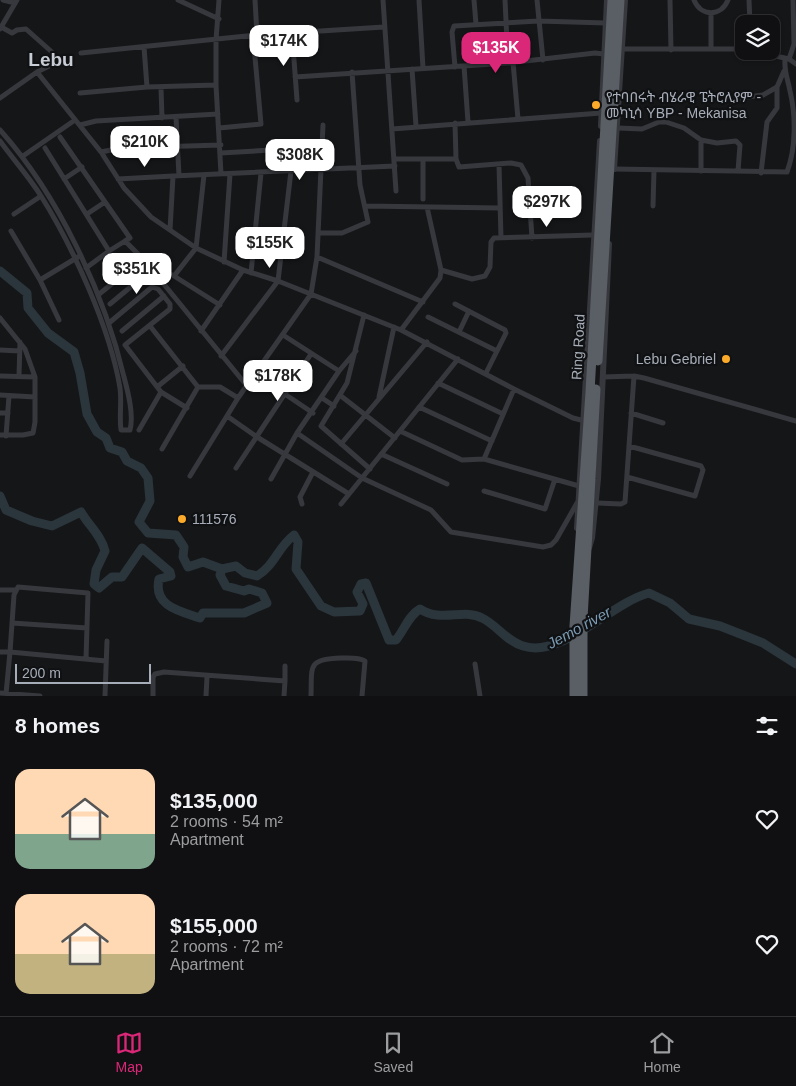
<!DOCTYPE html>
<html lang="en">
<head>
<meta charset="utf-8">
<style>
	body { margin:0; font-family:Arial,"Noto Sans Ethiopic",sans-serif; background:#1e1e20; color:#f1f3f6; height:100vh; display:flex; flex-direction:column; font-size:19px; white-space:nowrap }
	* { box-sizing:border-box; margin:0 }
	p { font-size:16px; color:#9c9d9f }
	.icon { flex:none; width:28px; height:28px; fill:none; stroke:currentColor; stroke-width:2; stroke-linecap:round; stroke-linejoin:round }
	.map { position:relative; height:696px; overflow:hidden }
	.side { display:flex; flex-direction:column; background:#101012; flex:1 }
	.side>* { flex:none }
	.buttons { position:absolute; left:735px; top:15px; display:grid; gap:10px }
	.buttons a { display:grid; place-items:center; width:45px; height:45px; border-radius:10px; background:#101012; box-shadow:0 1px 4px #0004,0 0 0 1px #303032; font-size:25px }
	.scale { position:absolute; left:15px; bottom:12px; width:136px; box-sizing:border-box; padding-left:5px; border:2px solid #a7adb8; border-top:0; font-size:14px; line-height:18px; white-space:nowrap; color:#a7adb8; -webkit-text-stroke:4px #101113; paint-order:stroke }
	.price { position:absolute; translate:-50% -42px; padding:0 11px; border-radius:10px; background:#fff; color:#222; font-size:16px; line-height:32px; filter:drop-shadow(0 1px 2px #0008) }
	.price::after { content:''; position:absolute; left:50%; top:30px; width:15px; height:11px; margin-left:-8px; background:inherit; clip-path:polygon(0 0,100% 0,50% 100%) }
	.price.current { background:#db2777; color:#fff }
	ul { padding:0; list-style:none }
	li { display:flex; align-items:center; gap:15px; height:125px; padding:0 15px }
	li span { display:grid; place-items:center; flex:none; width:140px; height:100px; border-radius:15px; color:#555 }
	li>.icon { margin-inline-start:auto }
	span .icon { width:60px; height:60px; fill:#fffc; stroke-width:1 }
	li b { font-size:21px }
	h2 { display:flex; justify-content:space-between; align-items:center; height:60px; padding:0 15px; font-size:21px }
	.tabs { display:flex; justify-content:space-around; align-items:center; height:70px; border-top:1px solid #303032; background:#101012; font-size:14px; color:#9c9d9f }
	.tabs a { display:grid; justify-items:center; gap:2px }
	.tabs .current { color:#db2777 }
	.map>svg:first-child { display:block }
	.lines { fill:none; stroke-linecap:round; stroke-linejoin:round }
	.river { stroke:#2b353c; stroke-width:9 }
	.minor { stroke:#36383d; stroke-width:5 }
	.tertiary { stroke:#36383d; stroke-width:6 }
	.trunk { stroke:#5a5e65; stroke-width:9 }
	.poi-dot { fill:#fbaa2a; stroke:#101113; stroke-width:2 }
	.labels { text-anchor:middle; stroke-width:4.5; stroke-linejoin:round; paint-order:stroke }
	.poi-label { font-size:14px; fill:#a7adb8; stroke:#101113; text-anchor:start }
	.street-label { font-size:14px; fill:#a7adb8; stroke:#101113 }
	.water-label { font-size:15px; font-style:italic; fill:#7c9db5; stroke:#101113 }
	.district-label { font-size:19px; font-weight:bold; fill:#c8ccd4; stroke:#101113 }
</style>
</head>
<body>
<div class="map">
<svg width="796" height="696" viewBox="0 0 796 696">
	<rect width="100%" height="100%" fill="#151618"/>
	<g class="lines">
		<!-- river -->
		<path class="river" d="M 0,271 L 27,293 L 28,308 L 48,333 L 74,352 L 80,373 L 87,414 L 97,432 L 106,438 L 110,448 L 122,452 L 127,461 L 141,468 L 148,478 L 150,501 L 139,522 L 148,533 L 176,535 L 184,547 L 183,557 L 188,567 L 203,562 L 222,569 L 236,566 L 245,573 L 257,576 C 275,565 278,547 294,535 L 298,542 L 296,569 L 321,606 L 334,612 L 360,611 L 363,604 L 357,592 L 361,584 L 366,583 L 389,640 L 396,640 C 404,630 409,615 420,609 C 441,623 464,608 482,618 C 497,625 506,641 523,646 C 562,659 611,603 649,593 L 670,603 L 689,619 L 720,626 L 743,635 L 763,643 L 796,664
			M 0,496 L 6,510 L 32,521 L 52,526 L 81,512 C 89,526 101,535 105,551 L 96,570 L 94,584 L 99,588 L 112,577 L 122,577 L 142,548 L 170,572 L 171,576 L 159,579 C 153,606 179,611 200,618 L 203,613 L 244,613 L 267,603 L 262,593 L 249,589 L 244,591 L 226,586 L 220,575 L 222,569"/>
		<!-- minor -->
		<path class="minor" d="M 3,0 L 15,3
			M 178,0 L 219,19
			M 219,0 L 216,40 L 216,85 L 221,174
			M 255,0 L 257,35
			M 383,0 L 396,191
			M 419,0 L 423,68
			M 474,0 L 476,24
			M 505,0 L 508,63
			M 537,0 L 543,60
			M 670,0 L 671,50
			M 694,0 C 701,17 721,17 728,0
			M 749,0 L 750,24
			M 3,28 L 12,33 L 17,30 L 26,29 L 53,53 L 55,63 L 37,72
			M 0,29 L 17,0
			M 292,33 L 297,100
			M 144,47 L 147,87
			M 623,49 L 744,49
			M 711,49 L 711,13
			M 754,51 L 789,59 L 794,44 L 793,0
			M 81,53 L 257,35 L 384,27
			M 789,59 L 796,64
			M 513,62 L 518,119
			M 464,66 L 468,122
			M 455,67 L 452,32 L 454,26 L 538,21 L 606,23
			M 412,69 L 416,126
			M 295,77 L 508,63 L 595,53 L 604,54
			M 161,88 L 162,118
			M 80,93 L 147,87 L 216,85
			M 0,98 L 37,72 L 101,152 L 124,188 L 151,217 L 196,248 L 243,270 L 278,281 L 401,330 L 514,389 L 573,418 L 585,421
			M 733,99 L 763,95 L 777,87
			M 176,117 L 179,176
			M 455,123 L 456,159 L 459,167 L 511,163 L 521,165 L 528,178 L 532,238
			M 80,125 L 96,121 L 218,114
			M 219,128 L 261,124 L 253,35
			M 618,128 L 642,129 L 659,122 L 666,122 L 684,128 L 701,140 L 717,143 L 736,141 L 740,145 L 738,171
			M 392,129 L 601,113
			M 0,130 C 58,195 104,292 124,377 C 128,392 134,415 130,430 L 121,430 C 119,416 122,402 120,388 C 110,328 73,247 41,196 C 29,177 13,159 0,141
			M 60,137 L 130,238 L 125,241 L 145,261 L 247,386
			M 701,140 L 701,171
			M 45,148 L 109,251 L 125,241
			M 286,149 L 287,171
			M 101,152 L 121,148 L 221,145
			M 221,153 L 322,147
			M 23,156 L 75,120
			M 395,159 L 456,159
			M 423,159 L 423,199
			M 499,164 L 501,238
			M 614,169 L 787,172 C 796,148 796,116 790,91 C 788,80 784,71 785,60
			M 761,173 L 767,122 L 777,108 L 777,87 L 784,71
			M 204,175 L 196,248 L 174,276 L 220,305
			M 64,179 L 82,167
			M 118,179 L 173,176
			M 365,206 L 500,208
			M 653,206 L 654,170
			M 14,214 L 41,196
			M 87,214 L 105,202
			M 170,230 L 173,176 L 395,166
			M 11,231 L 40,280 L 59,320
			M 319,233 L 342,233 L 368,222 L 360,185 L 352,72
			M 317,257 L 423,302
			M 146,262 L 174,276
			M 224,262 L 230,174
			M 86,268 L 109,251
			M 441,270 L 472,279 L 485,276 L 490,267 L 491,242 L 494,238 L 593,235
			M 251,273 L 261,173
			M 40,280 L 78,257
			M 98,295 L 128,271 L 133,271 L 139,279
			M 110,304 L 151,270
			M 455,304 L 505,330 L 506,333 L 486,373
			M 364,315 L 347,383 L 321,426 L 370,469
			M 428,317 L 497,351
			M 0,318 L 25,349 L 35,377 L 35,422 L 33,433 L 23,435 L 0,435
			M 109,323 L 152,287 L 158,289 L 170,304 L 170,309 L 125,345 L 161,392 L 187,408
			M 150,326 L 198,387 L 162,449
			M 401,330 L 440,278 L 441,270 L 427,207
			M 122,331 L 164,296
			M 201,331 L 243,270
			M 459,332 L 469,311
			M 283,335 L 339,371
			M 0,350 L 20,351
			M 356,351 L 339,371 L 297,433 L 362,478 L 431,510 L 451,532 L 543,547 L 551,545 L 556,540 L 577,503
			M 221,356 L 278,281 L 291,171
			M 255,374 L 313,413
			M 0,376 L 35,377
			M 19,376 L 20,342
			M 603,377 L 634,376 L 644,378 L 796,421
			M 438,383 L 503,414
			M 157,387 L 183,366
			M 198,387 L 220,387 L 238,398
			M 0,395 L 35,397
			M 341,396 L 395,438
			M 379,397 L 394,327
			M 322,398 L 334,406
			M 419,407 L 492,441
			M 0,413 L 8,413
			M 631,413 L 663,423
			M 227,416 L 257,437 L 349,494
			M 139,430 L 161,392
			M 400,431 L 462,460 L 484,459 L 579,486
			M 6,436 L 9,396
			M 341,444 L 427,342
			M 381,454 L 447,484
			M 484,459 L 514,389
			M 236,468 L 311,354
			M 190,476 L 238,398 L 311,294 L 317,257 L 323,125
			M 627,477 L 695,496 L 703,470 L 701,466 L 629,446
			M 271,479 L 297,433
			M 484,491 L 545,509 L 555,479
			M 597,503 L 621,504 L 625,502 L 634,376
			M 302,504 L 300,497 L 313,472
			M 341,504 L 458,359
			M 0,590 L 16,590
			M 12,623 L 87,628
			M 0,652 L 10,652 L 6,694
			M 86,659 L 88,593 L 18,587 L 14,595 L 10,652 L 106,661
			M 475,664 L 480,696
			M 285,681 L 285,666
			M 0,693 L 40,696
			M 105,696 L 107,641
			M 153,696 L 153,677 L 155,674 L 164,672 L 285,681 L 284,696
			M 206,696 L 207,677
			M 311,696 C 312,666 307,659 341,658 C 349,658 359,657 365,661 L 362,696"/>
		<!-- tertiary -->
		<path class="tertiary" d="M 601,126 L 607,0
			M 614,169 L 625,0
			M 577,528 L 600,141
			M 589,548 L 592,538 L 598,479 L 609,244"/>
		<!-- trunk -->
		<path class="trunk" d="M 598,361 L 620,0
			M 574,696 L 574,626 L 590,392 L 612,0
			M 583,696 L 583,619 L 596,389"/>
	</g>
	<!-- markers -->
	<g class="poi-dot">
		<circle cx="596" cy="105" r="5"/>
		<circle cx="726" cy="359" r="5"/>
		<circle cx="182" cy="519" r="5"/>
	</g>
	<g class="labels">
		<!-- poi labels -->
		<g class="poi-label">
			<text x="606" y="102">የተባበሩት ብሄራዊ ፔትሮሊየም -<tspan x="606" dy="16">መካኒሳ YBP - Mekanisa</tspan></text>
			<text x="716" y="364" text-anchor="end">Lebu Gebriel</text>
			<text x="192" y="524">111576</text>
		</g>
		<!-- street labels -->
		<g class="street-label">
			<text transform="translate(578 347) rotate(-87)" y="5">Ring Road</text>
		</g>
		<!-- water labels -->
		<g class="water-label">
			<text transform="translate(579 628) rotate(-29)" y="5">Jemo river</text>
		</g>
		<!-- district labels -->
		<g class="district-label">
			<text x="51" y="66">Lebu</text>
		</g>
	</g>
</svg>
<div class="buttons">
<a><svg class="icon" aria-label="layers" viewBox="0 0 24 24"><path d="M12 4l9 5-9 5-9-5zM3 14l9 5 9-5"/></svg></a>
</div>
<div class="scale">200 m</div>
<b class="price" style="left:284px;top:67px">$174K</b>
<b class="price current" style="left:496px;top:74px">$135K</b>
<b class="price" style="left:145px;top:168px">$210K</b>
<b class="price" style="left:300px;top:181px">$308K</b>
<b class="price" style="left:547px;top:228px">$297K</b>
<b class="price" style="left:270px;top:269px">$155K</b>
<b class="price" style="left:137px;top:295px">$351K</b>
<b class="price" style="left:278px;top:402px">$178K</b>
</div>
<section class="side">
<h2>8 homes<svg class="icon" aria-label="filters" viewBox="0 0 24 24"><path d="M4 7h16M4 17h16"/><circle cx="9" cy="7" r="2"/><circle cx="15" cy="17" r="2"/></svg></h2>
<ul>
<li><span style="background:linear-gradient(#ffd9b3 65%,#7fa58c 0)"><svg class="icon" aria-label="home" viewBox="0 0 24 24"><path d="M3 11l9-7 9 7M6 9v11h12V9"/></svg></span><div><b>$135,000</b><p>2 rooms · 54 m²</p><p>Apartment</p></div><svg class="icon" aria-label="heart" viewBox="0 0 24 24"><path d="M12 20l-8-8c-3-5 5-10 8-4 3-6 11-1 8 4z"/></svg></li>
<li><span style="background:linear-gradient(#ffd9b3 60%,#c2b280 0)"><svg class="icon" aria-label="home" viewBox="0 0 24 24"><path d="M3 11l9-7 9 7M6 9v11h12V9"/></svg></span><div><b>$155,000</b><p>2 rooms · 72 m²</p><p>Apartment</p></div><svg class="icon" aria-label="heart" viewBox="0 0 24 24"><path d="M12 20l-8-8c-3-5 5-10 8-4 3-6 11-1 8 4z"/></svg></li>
</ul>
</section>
<nav class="tabs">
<a class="current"><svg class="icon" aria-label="map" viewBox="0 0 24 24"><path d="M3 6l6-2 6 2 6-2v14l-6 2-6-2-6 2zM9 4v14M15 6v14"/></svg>Map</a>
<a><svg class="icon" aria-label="saved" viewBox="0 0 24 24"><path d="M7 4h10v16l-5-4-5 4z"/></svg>Saved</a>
<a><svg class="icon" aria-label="home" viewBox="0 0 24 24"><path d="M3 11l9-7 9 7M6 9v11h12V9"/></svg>Home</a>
</nav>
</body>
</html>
